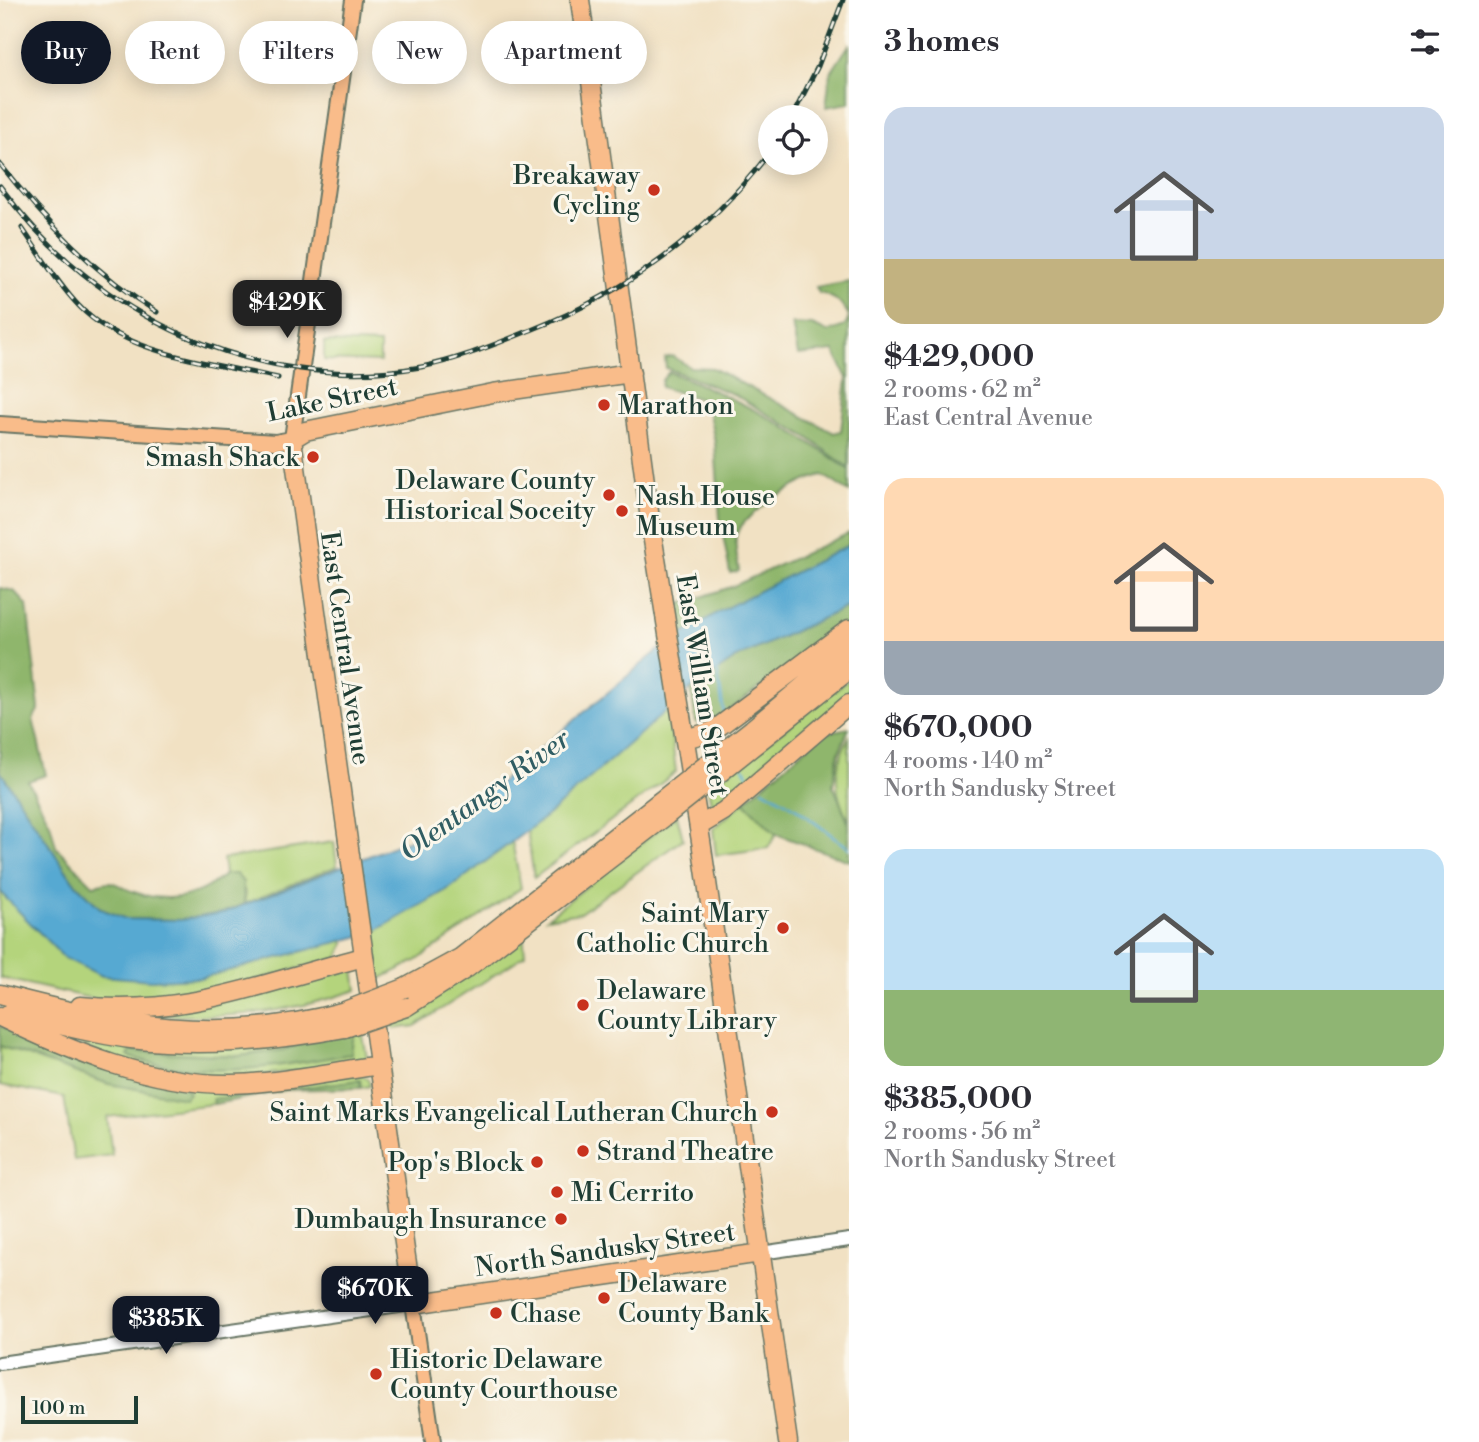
<!DOCTYPE html>
<html lang="en">
<head>
<meta charset="utf-8">
<style>
	body { margin:0; font-family:"Libre Bodoni",serif; background:#f2f2f3; color:#2b2b33; height:100vh; display:flex; flex-direction:column; font-size:26px; white-space:nowrap }
	* { box-sizing:border-box; margin:0 }
	p { font-size:23px; color:#7c7c81 }
	.icon { flex:none; width:38px; height:38px; fill:none; stroke:currentColor; stroke-width:2; stroke-linecap:round; stroke-linejoin:round }
	.map { position:relative; flex:1; overflow:hidden }
	.sheet { display:flex; flex-direction:column; background:#fff; width:630px }
	.sheet>* { flex:none }
	.guide { position:absolute; left:21px; top:21px; width:665px; height:63px; display:flex; gap:14px }
	.tools { position:absolute; left:758px; top:105px; display:grid; gap:14px }
	.tools a { display:grid; place-items:center; width:70px; height:70px; border-radius:50%; background:#fff; box-shadow:0 4px 18px #0003; font-size:35px }
	.scale { position:absolute; left:21px; bottom:18px; width:117px; box-sizing:border-box; padding-left:7px; border:4px solid #1f3d34; border-top:0; font-size:19px; line-height:24px; white-space:nowrap; color:#1f3d34; -webkit-text-stroke:5px #fbf7ec; paint-order:stroke }
	.price { position:absolute; translate:-50% -60px; padding:0 16px; border-radius:14px; background:#111827; color:#fff; font-size:23px; line-height:46px; filter:drop-shadow(0 2px 4px #0008) }
	.price::after { content:''; position:absolute; left:50%; top:42px; width:21px; height:16px; margin-left:-10px; background:inherit; clip-path:polygon(0 0,100% 0,50% 100%) }
	.price.on { background:#222; color:#fff }
	ul { padding:0; list-style:none }
	li { display:grid; align-content:center; gap:14px; height:371px; padding:0 35px }
	li span { display:grid; place-items:center; height:217px; border-radius:21px; color:#555 }
	li>.icon { margin-inline-start:auto }
	span .icon { width:126px; height:126px; fill:#fffc; stroke-width:1 }
	li b { font-size:30px }
	h2 { display:flex; justify-content:space-between; align-items:center; height:84px; padding:0 35px; font-size:30px }
	.pill { padding:0 24px; border-radius:32px; background:#fff; box-shadow:0 4px 18px #0003; font-size:24px; line-height:63px }
	.pill.on { background:#111827; color:#fff }
	main { display:flex; flex:1; min-height:0 }
	.map>svg:first-child { display:block }
	.green { fill:#b4d47c; stroke:#6a8858; stroke-width:2 }
	.forest { fill:#8fb66c; stroke:#577a50; stroke-width:2 }
	.water { fill:#57a9d2; stroke:#3b7383; stroke-width:2 }
	.lines { fill:none; stroke-linecap:round; stroke-linejoin:round }
	.stream { stroke:#57a9d2; stroke-width:2.5 }
	.minor-casing { stroke:#687666; stroke-width:16 }
	.major-casing { stroke:#687666; stroke-width:18 }
	.highway-casing { stroke:#687666; stroke-width:21 }
	.minor { stroke:#fff; stroke-width:12 }
	.major { stroke:#f9bc8a; stroke-width:14 }
	.highway { stroke:#f9bc8a; stroke-width:18 }
	.rail-casing { stroke:#1f3d34; stroke-width:5 }
	.rail { stroke:#fbf7ec; stroke-width:2.5; stroke-dasharray:8; stroke-linecap:butt }
	.highway-bridge-casing { stroke:#687666; stroke-width:21; stroke-linecap:butt }
	.highway-bridge { stroke:#f9bc8a; stroke-width:18 }
	.poi-dot { fill:#c8321e; stroke:#fbf7ec; stroke-width:2.5 }
	.labels { text-anchor:middle; stroke-width:6; stroke-linejoin:round; paint-order:stroke }
	.poi-label { font-size:26px; fill:#1f3d34; stroke:#fbf7ec; text-anchor:start }
	.street-label { font-size:26px; fill:#1f3d34; stroke:#fbf7ec }
	.water-label { font-size:28px; font-style:italic; fill:#305d63; stroke:#fbf7ec }
</style>
</head>
<body>
<main>
<div class="map">
<svg width="849" height="1442" viewBox="0 0 849 1442">
	<rect width="100%" height="100%" fill="#fbf7ec"/>
	<filter id="ink" filterUnits="userSpaceOnUse"><feTurbulence type="fractalNoise" baseFrequency=".0143" numOctaves="2"/><feDisplacementMap in="SourceGraphic" scale="14" xChannelSelector="R" yChannelSelector="G"/><feConvolveMatrix kernelMatrix="1 2 1 2 8 2 1 2 1" color-interpolation-filters="sRGB"/></filter>
	<filter id="wash" filterUnits="userSpaceOnUse"><feTurbulence type="fractalNoise" baseFrequency=".00686" numOctaves="4" result="noise"/><feDisplacementMap in="SourceGraphic" scale="28" xChannelSelector="R" yChannelSelector="G"/><feGaussianBlur stdDeviation="1.57" result="paint"/><feColorMatrix in="noise" values="0 0 0 0 0 0 0 0 0 0 0 0 0 0 0 0 0 1.4 0 .05"/><feComposite in="paint" operator="in"/></filter>
	<g filter="url(#wash)">
		<rect width="100%" height="100%" fill="#f1e1c3"/>
		<!-- green -->
		<path class="green" d="M 324,342 L 380,344 L 380,362 L 324,360 Z
			M 849,679 L 849,696 L 723,805 L 712,808 L 708,788 Z
			M 668,708 L 676,772 L 534,878 L 527,830 Z
			M 849,737 L 849,820 C 832,793 834,764 849,737 Z
			M 744,802 L 776,834 L 768,848 L 716,855 L 713,829 Z
			M 677,815 L 683,839 L 580,913 L 547,918 Z
			M 512,841 L 521,888 L 416,961 L 380,979 L 372,933 L 450,888 Z
			M 334,842 L 337,866 L 244,904 L 246,894 L 236,874 L 225,874 L 223,859 Z
			M 0,890 L 1,893 L 272,959 L 346,939 L 338,958 L 190,998 L 99,1000 L 0,978 Z
			M 523,931 L 525,955 L 415,1026 L 394,1029 L 390,1019 Z
			M 354,969 L 357,990 C 281,1016 223,1018 144,1015 Z
			M 25,1021 L 329,1034 L 283,1050 L 239,1056 L 131,1051 L 144,1062 L 182,1068 L 228,1069 L 361,1024 L 367,1058 L 364,1062 L 222,1080 L 119,1062 Z
			M 0,1046 L 109,1084 L 185,1088 L 359,1074 L 368,1079 L 370,1086 L 361,1088 L 360,1080 L 213,1099 L 214,1104 L 107,1117 L 112,1155 L 74,1160 L 64,1097 L 0,1085 Z"/>
		<!-- forest -->
		<path class="forest" d="M 849,45 L 849,103 L 826,107 L 830,74 Z
			M 849,281 L 849,468 L 807,437 L 733,394 L 666,368 L 665,358 L 672,356 L 690,367 L 713,368 L 834,433 L 841,431 L 847,378 L 834,351 L 798,355 L 792,324 L 812,325 L 828,332 L 845,326 L 849,316 C 843,303 833,296 819,293 L 816,287 Z
			M 669,372 C 739,399 789,426 849,470 L 849,492 L 823,475 C 801,480 747,511 737,533 C 733,543 738,560 739,571 L 730,573 L 720,519 L 715,442 L 708,409 L 700,399 L 661,387 L 662,380 Z
			M 849,533 L 849,545 L 720,611 L 681,636 L 676,608 L 680,604 L 734,586 Z
			M 0,588 L 14,591 L 27,605 L 39,708 L 33,719 L 46,775 L 28,781 L 50,823 L 56,847 L 93,885 C 99,885 103,882 109,882 C 118,883 126,890 134,892 C 169,904 199,898 225,874 L 236,874 L 243,882 L 244,904 L 223,913 L 180,920 L 126,919 L 101,909 L 73,881 L 0,771 Z
			M 849,606 L 849,623 L 706,727 L 696,722 L 691,689 L 736,658 Z
			M 849,728 L 838,755 L 833,785 L 849,824 L 849,861 L 776,834 L 744,802 L 823,733 Z
			M 0,1026 L 185,1088 L 189,1093 L 185,1098 L 109,1084 L 0,1046 Z
			M 355,1026 L 351,1054 C 279,1067 199,1081 128,1056 L 131,1051 L 239,1056 L 283,1050 Z
			M 360,1080 L 361,1088 L 286,1090 L 214,1104 L 213,1099 Z"/>
		<!-- water -->
		<path class="water" d="M 849,545 L 849,606 L 736,658 L 691,689 L 548,815 L 450,888 L 372,933 L 201,978 L 151,980 L 102,976 L 64,958 L 1,893 L 0,771 L 73,881 L 101,909 L 126,919 L 180,920 L 223,913 L 435,830 L 491,790 L 661,648 L 720,611 Z"/>
		<g class="lines">
			<!-- stream -->
			<path class="stream" d="M 717,669 L 724,714
				M 741,763 L 749,778
				M 763,789 L 794,807 L 849,848"/>
		</g>
	</g>
	<g filter="url(#ink)">
		<g class="lines">
			<!-- minor casing -->
			<g class="minor-casing">
				<path id="minor" d="M 761,1253 L 849,1240
					M 0,1363 L 413,1304"/>
			</g>
			<!-- major casing -->
			<g class="major-casing">
				<path id="major" d="M 0,424 L 275,442 L 292,439 L 353,0
					M 413,1304 L 433,1442"/>
			</g>
			<!-- highway casing -->
			<g class="highway-casing">
				<path id="highway" d="M 580,0 L 652,534 L 701,841 L 788,1442
					M 631,373 L 493,393 L 305,431 L 292,439 L 405,1250 L 413,1304 L 761,1253
					M 752,729 L 849,648
					M 685,739 L 713,731 L 849,629
					M 756,744 L 849,670
					M 699,826 L 724,811 L 849,704
					M 405,988 L 460,958 L 659,802
					M 0,994 C 118,1026 221,1045 342,1012
					M 80,1006 C 188,1017 263,982 364,957
					M 406,1007 L 466,969 L 667,815
					M 10,1013 C 50,1022 90,1034 131,1039 C 204,1048 274,1041 345,1028
					M 0,1017 C 70,1051 151,1085 231,1084 C 280,1083 331,1072 380,1065"/>
			</g>
			<!-- minor -->
			<use href="#minor" class="minor"/>
			<!-- major -->
			<use href="#major" class="major"/>
			<!-- highway -->
			<use href="#highway" class="highway"/>
			<!-- rail casing -->
			<g class="rail-casing">
				<path id="rail" d="M 792,117 L 818,66 L 843,0
					M 0,164 C 45,221 95,274 157,312
					M 0,186 C 94,317 260,395 421,367 C 459,360 495,344 531,330 C 629,291 706,235 770,152
					M 22,228 C 40,254 57,283 79,306 C 125,355 214,363 278,378"/>
			</g>
			<!-- rail -->
			<use href="#rail" class="rail"/>
			<!-- highway-bridge casing -->
			<g class="highway-bridge-casing">
				<path id="highway-bridge" d="M 659,802 L 752,729
					M 667,815 L 756,744
					M 342,1012 L 405,988
					M 345,1028 L 406,1007"/>
			</g>
			<!-- highway-bridge -->
			<use href="#highway-bridge" class="highway-bridge"/>
		</g>
	</g>
	<!-- markers -->
	<g class="poi-dot">
		<circle cx="654" cy="190" r="7"/>
		<circle cx="604" cy="405" r="7"/>
		<circle cx="313" cy="457" r="7"/>
		<circle cx="609" cy="495" r="7"/>
		<circle cx="622" cy="511" r="7"/>
		<circle cx="783" cy="928" r="7"/>
		<circle cx="583" cy="1005" r="7"/>
		<circle cx="772" cy="1112" r="7"/>
		<circle cx="583" cy="1151" r="7"/>
		<circle cx="537" cy="1162" r="7"/>
		<circle cx="557" cy="1192" r="7"/>
		<circle cx="561" cy="1219" r="7"/>
		<circle cx="604" cy="1298" r="7"/>
		<circle cx="496" cy="1313" r="7"/>
		<circle cx="376" cy="1374" r="7"/>
	</g>
	<g class="labels">
		<!-- poi labels -->
		<g class="poi-label">
			<text x="640" y="184" text-anchor="end">Breakaway<tspan x="640" dy="30">Cycling</tspan></text>
			<text x="618" y="414">Marathon</text>
			<text x="299" y="466" text-anchor="end">Smash Shack</text>
			<text x="595" y="489" text-anchor="end">Delaware County<tspan x="595" dy="30">Historical Soceity</tspan></text>
			<text x="636" y="505">Nash House<tspan x="636" dy="30">Museum</tspan></text>
			<text x="769" y="922" text-anchor="end">Saint Mary<tspan x="769" dy="30">Catholic Church</tspan></text>
			<text x="597" y="999">Delaware<tspan x="597" dy="30">County Library</tspan></text>
			<text x="758" y="1121" text-anchor="end">Saint Marks Evangelical Lutheran Church</text>
			<text x="597" y="1160">Strand Theatre</text>
			<text x="523" y="1171" text-anchor="end">Pop's Block</text>
			<text x="571" y="1201">Mi Cerrito</text>
			<text x="547" y="1228" text-anchor="end">Dumbaugh Insurance</text>
			<text x="618" y="1292">Delaware<tspan x="618" dy="30">County Bank</tspan></text>
			<text x="510" y="1322">Chase</text>
			<text x="390" y="1368">Historic Delaware<tspan x="390" dy="30">County Courthouse</tspan></text>
		</g>
		<!-- street labels -->
		<g class="street-label">
			<text transform="translate(332 399) rotate(-12)" y="9">Lake Street</text>
			<text transform="translate(346 648) rotate(82)" y="9">East Central Avenue</text>
			<text transform="translate(703 685) rotate(81)" y="9">East William Street</text>
			<text transform="translate(605 1249) rotate(-8)" y="9">North Sandusky Street</text>
		</g>
		<!-- water labels -->
		<g class="water-label">
			<text transform="translate(484 794) rotate(-36)" y="10">Olentangy River</text>
		</g>
	</g>
</svg>
<div class="tools">
<a><svg class="icon" aria-label="locate" viewBox="0 0 24 24"><circle cx="12" cy="12" r="6"/><path d="M12 2v4M12 18v4M2 12h4M18 12h4"/></svg></a>
</div>
<div class="scale">100 m</div>
<b class="price on" style="left:287px;top:340px">$429K</b>
<b class="price" style="left:375px;top:1326px">$670K</b>
<b class="price" style="left:166px;top:1356px">$385K</b>
<div class="guide">
<a class="pill on">Buy</a>
<a class="pill">Rent</a>
<a class="pill">Filters</a>
<a class="pill">New</a>
<a class="pill">Apartment</a>
</div>
</div>
<section class="sheet">
<h2>3 homes<svg class="icon" aria-label="filters" viewBox="0 0 24 24"><path d="M4 7h16M4 17h16"/><circle cx="9" cy="7" r="2"/><circle cx="15" cy="17" r="2"/></svg></h2>
<ul>
<li><span style="background:linear-gradient(#c9d6e8 70%,#c2b280 0)"><svg class="icon" aria-label="home" viewBox="0 0 24 24"><path d="M3 11l9-7 9 7M6 9v11h12V9"/></svg></span><div><b>$429,000</b><p>2 rooms · 62 m²</p><p>East Central Avenue</p></div></li>
<li><span style="background:linear-gradient(#ffd9b3 75%,#9aa5b1 0)"><svg class="icon" aria-label="home" viewBox="0 0 24 24"><path d="M3 11l9-7 9 7M6 9v11h12V9"/></svg></span><div><b>$670,000</b><p>4 rooms · 140 m²</p><p>North Sandusky Street</p></div></li>
<li><span style="background:linear-gradient(#bfe0f5 65%,#8fb573 0)"><svg class="icon" aria-label="home" viewBox="0 0 24 24"><path d="M3 11l9-7 9 7M6 9v11h12V9"/></svg></span><div><b>$385,000</b><p>2 rooms · 56 m²</p><p>North Sandusky Street</p></div></li>
</ul>
</section>
</main>
</body>
</html>
